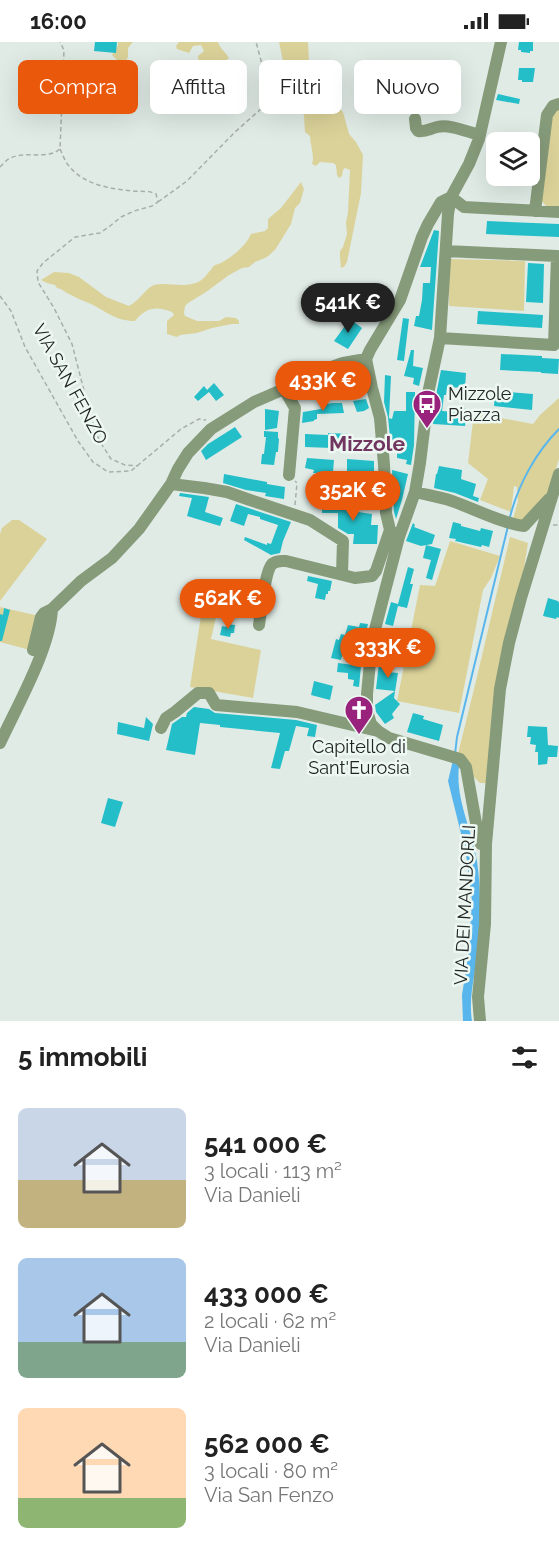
<!DOCTYPE html>
<html lang="it">
<head>
<meta charset="utf-8">
<style>
	body { margin:0; font-family:Raleway,sans-serif; background:#f2f2f2; color:#222; height:100vh; display:flex; flex-direction:column; font-size:22px; white-space:nowrap }
	* { box-sizing:border-box; margin:0 }
	p { font-size:20px; color:#767676 }
	.icon { flex:none; width:33px; height:33px; fill:none; stroke:currentColor; stroke-width:2; stroke-linecap:round; stroke-linejoin:round }
	.map { position:relative; height:979px; overflow:hidden }
	.drawer { display:flex; flex-direction:column; background:#fff; flex:1 }
	.drawer>* { flex:none }
	.hud { position:absolute; left:18px; top:18px; width:524px; height:54px; display:flex; gap:12px }
	.buttons { position:absolute; left:486px; top:90px; display:grid; gap:12px }
	.buttons a { display:grid; place-items:center; width:54px; height:54px; border-radius:9px; background:#fff; box-shadow:0 6px 24px #0002; font-size:30px }
	.price { position:absolute; translate:-50% -51px; padding:0 14px; border-radius:21px; background:#ea580c; color:#fff; font-size:20px; line-height:39px; filter:drop-shadow(0 2px 3px #0008) }
	.price::after { content:''; position:absolute; left:50%; top:36px; width:18px; height:14px; margin-left:-9px; background:inherit; clip-path:polygon(0 0,100% 0,50% 100%) }
	.price.active { background:#222; color:#fff }
	ul { padding:0; list-style:none }
	li { display:flex; align-items:center; gap:18px; height:150px; padding:0 18px }
	li span { display:grid; place-items:center; flex:none; width:168px; height:120px; border-radius:9px; color:#555 }
	li>.icon { margin-inline-start:auto }
	span .icon { width:72px; height:72px; fill:#fffc; stroke-width:1 }
	li b { font-size:26px }
	h2 { display:flex; justify-content:space-between; align-items:center; height:72px; padding:0 18px; font-size:26px }
	.chip { padding:0 21px; border-radius:9px; background:#fff; box-shadow:0 6px 24px #0002; font-size:21px; line-height:54px }
	.chip.active { background:#ea580c; color:#fff }
	.status { display:flex; justify-content:space-between; align-items:center; height:42px; padding:0 30px; background:#fff; direction:ltr }
	.status svg { height:16px; fill:currentColor }
	.map>svg:first-child { display:block }
	.green { fill:#dbd299 }
	.water { fill:#58b6ec }
	.lines { fill:none; stroke-linecap:round; stroke-linejoin:round }
	.stream { stroke:#58b6ec; stroke-width:2 }
	.building { fill:#24bec9 }
	.path { stroke:#a6afab; stroke-width:1.5; stroke-dasharray:4.5 3; stroke-linecap:butt }
	.minor { stroke:#869b7a; stroke-width:12 }
	.labels { text-anchor:middle; stroke-width:5; stroke-linejoin:round; paint-order:stroke }
	.street-label { font-size:18px; fill:#212523; stroke:#edf8f3 }
	.poi-label { font-size:18px; fill:#212523; stroke:#edf8f3; text-anchor:start }
	.quarter-label { font-size:21px; font-weight:bold; fill:#713660; stroke:#edf8f3 }
</style>
</head>
<body>
<div class="status"><b>16:00</b><svg viewBox="0 0 49 12"><path d="M0 12V9h3v3zM5 12V6h3v6zM10 12V3h3v9zM15 12V0h3v12zM26 1h20v11H26zM47 4h2v5h-2z"/></svg></div>
<div class="map">
<svg width="559" height="979" viewBox="0 0 559 979">
	<rect width="100%" height="100%" fill="#e0ebe6"/>
	<!-- green -->
	<path class="green" d="M 118,0 L 133,0 L 128,6 L 128,15 L 126,19 L 119,20 L 112,13 L 118,3 Z
		M 179,0 L 218,0 C 220,7 226,10 229,16 L 225,19 L 216,19 L 213,26 L 210,29 L 204,28 L 199,24 L 198,14 L 204,9 L 201,3 L 193,4 L 189,11 L 177,7 L 176,4 Z
		M 279,0 L 308,0 L 309,21 L 312,26 C 332,32 323,57 333,69 L 341,68 L 343,70 L 349,92 L 356,100 L 363,113 L 361,151 L 347,220 L 344,225 L 341,226 L 340,215 L 340,209 L 343,205 L 347,192 L 346,180 L 348,171 L 350,128 L 345,126 L 343,128 L 342,134 L 339,136 L 337,133 L 336,123 L 333,121 L 320,120 L 316,124 L 312,122 C 315,114 310,103 310,94 L 305,90 L 304,73 C 290,62 283,18 279,0 Z
		M 559,67 L 559,166 L 546,164 L 541,158 L 552,73 Z
		M 301,140 L 304,147 L 300,161 L 295,166 L 291,182 L 275,208 L 267,215 L 255,220 L 249,225 L 242,226 L 229,233 L 206,250 L 188,261 L 185,264 L 184,271 L 185,274 L 197,279 L 219,279 L 226,275 L 236,276 L 239,279 L 239,282 L 232,282 L 212,286 L 197,291 L 180,293 L 177,295 L 167,292 L 167,279 L 174,273 L 172,270 C 157,264 146,265 135,279 C 116,279 107,270 91,262 C 84,259 76,256 69,252 C 64,250 63,247 57,246 L 55,243 L 47,241 L 41,238 L 54,230 L 69,231 L 79,235 L 106,255 L 129,264 C 139,259 146,246 154,243 C 166,240 179,245 192,242 C 203,240 206,233 213,225 C 215,222 217,223 221,221 C 232,215 246,204 251,192 L 265,189 L 268,186 L 268,177 L 281,166 Z
		M 449,217 L 525,219 L 524,269 L 449,264 Z
		M 559,356 L 559,417 L 547,455 L 523,481 L 513,477 L 518,459 L 517,445 L 514,444 L 511,470 L 480,458 L 488,437 L 468,421 L 474,371 L 533,382 L 540,373 Z
		M 12,478 L 19,478 L 47,497 L 0,559 L 0,492 L 2,486 Z
		M 510,495 L 528,501 L 524,526 L 499,621 L 486,741 L 480,741 L 473,734 L 458,712 L 475,643 Z
		M 450,499 L 500,514 L 491,536 L 483,548 L 459,671 L 397,659 L 420,543 L 435,544 Z
		M 0,565 L 39,574 L 30,608 L 0,600 Z
		M 202,567 L 217,571 L 211,597 L 261,608 L 253,656 L 190,645 Z"/>
	<!-- water -->
	<path class="water" d="M 453,718 L 459,724 C 455,757 472,787 477,819 C 481,847 481,878 478,906 C 476,930 468,955 472,979 L 463,979 L 462,953 L 469,908 L 472,859 L 466,812 L 448,739 Z"/>
	<g class="lines">
		<!-- stream -->
		<path class="stream" d="M 510,475 C 518,443 536,410 559,387
			M 455,712 L 457,695 L 508,484"/>
	</g>
	<!-- building -->
	<path class="building" d="M 95,0 L 117,0 L 116,11 L 94,9 Z
		M 519,0 L 533,0 L 533,9 L 530,9 L 530,11 L 521,10 L 521,8 L 518,8 Z
		M 519,26 L 535,26 L 533,40 L 522,40 L 522,38 L 518,38 Z
		M 401,45 L 414,48 L 412,62 L 406,61 L 406,64 L 398,62 Z
		M 498,52 L 520,57 L 519,62 L 496,58 Z
		M 487,179 L 559,182 L 559,195 L 486,192 Z
		M 434,188 L 439,189 L 432,288 L 414,284 L 416,274 L 419,274 L 422,258 L 423,241 L 430,241 L 431,225 L 420,225 Z
		M 528,221 L 544,222 L 543,261 L 526,260 Z
		M 478,269 L 543,273 L 542,286 L 477,282 Z
		M 403,276 L 409,277 L 404,319 L 397,318 Z
		M 350,277 L 362,286 L 348,307 L 334,299 Z
		M 411,308 L 414,308 L 413,324 L 423,326 L 419,344 L 413,342 L 414,336 L 404,334 Z
		M 501,312 L 542,314 L 542,316 L 559,317 L 558,332 L 541,331 L 541,330 L 500,328 Z
		M 360,326 L 361,336 L 349,344 L 345,329 Z
		M 441,328 L 466,331 L 465,346 L 447,345 L 446,353 L 444,353 L 442,369 L 455,370 L 455,366 L 467,367 L 465,384 L 433,382 L 437,348 Z
		M 336,332 L 339,346 L 322,348 L 321,342 L 301,345 Z
		M 385,333 L 391,334 L 389,376 L 392,377 L 394,369 L 406,369 L 406,350 L 415,350 L 414,403 L 411,423 L 406,422 L 407,418 L 397,416 L 397,406 L 391,406 L 388,375 L 384,360 Z
		M 214,341 L 224,353 L 216,359 L 209,350 L 198,359 L 194,355 L 204,344 L 207,348 Z
		M 495,349 L 533,352 L 532,368 L 494,364 Z
		M 366,357 L 369,366 L 364,369 L 357,370 L 353,359 Z
		M 333,361 L 342,361 L 344,371 L 317,372 L 317,377 L 314,378 L 314,379 L 302,381 L 303,370 L 321,367 L 320,363 Z
		M 265,367 L 279,369 L 277,386 L 265,388 Z
		M 235,385 L 242,395 L 206,418 L 201,409 L 208,402 Z
		M 264,389 L 278,390 L 278,396 L 279,397 L 278,410 L 276,410 L 274,423 L 261,422 L 262,412 L 264,412 L 266,395 L 264,395 Z
		M 328,391 L 352,392 L 351,404 L 338,403 L 338,405 L 332,404 L 332,406 L 305,405 L 305,392 L 328,393 Z
		M 307,416 L 334,418 L 333,430 L 329,429 L 329,432 L 313,431 L 314,428 L 305,426 Z
		M 347,417 L 374,419 L 374,433 L 362,433 L 361,430 L 347,429 Z
		M 439,424 L 462,428 L 461,437 L 476,442 L 473,454 L 479,456 L 478,460 L 455,451 L 434,446 L 436,432 L 437,432 Z
		M 392,428 L 408,432 L 402,458 L 396,477 L 394,470 Z
		M 224,432 L 267,440 L 267,442 L 285,445 L 284,457 L 265,454 L 266,451 L 246,448 L 223,441 Z
		M 180,451 L 209,455 L 205,470 L 223,476 L 220,484 L 187,474 L 192,456 L 179,454 Z
		M 326,454 L 338,455 L 338,465 L 359,467 L 358,470 L 372,472 L 371,483 L 378,483 L 377,502 L 353,502 L 354,492 L 348,492 L 338,486 L 338,471 L 322,471 L 322,459 L 325,459 Z
		M 236,462 L 291,480 L 283,499 L 280,511 L 271,513 L 244,498 L 245,495 L 267,503 L 267,501 L 271,502 L 278,483 L 260,477 L 260,475 L 248,472 L 244,484 L 230,479 Z
		M 453,480 L 461,482 L 461,484 L 480,489 L 481,486 L 493,489 L 489,505 L 482,503 L 481,505 L 455,499 L 456,497 L 449,496 Z
		M 413,481 L 415,483 L 414,485 L 435,493 L 432,502 L 421,504 L 406,499 Z
		M 426,503 L 441,507 L 432,538 L 426,536 L 431,518 L 423,516 Z
		M 408,525 L 414,527 L 410,542 L 413,542 L 407,566 L 398,564 L 393,584 L 385,582 L 391,560 L 398,562 Z
		M 308,534 L 332,539 L 330,549 L 328,549 L 328,552 L 326,552 L 325,558 L 315,556 L 318,542 L 307,539 Z
		M 548,556 L 558,559 L 559,561 L 559,576 L 557,575 L 556,577 L 543,574 Z
		M 4,566 L 10,568 L 2,599 L 0,599 L 0,572 L 3,573 Z
		M 360,581 L 368,582 L 363,602 L 346,598 L 341,618 L 331,616 L 336,597 L 339,598 L 341,592 L 345,593 L 348,583 L 359,585 Z
		M 226,582 L 235,583 L 234,591 L 231,591 L 230,595 L 220,593 L 222,584 L 226,585 Z
		M 382,595 L 391,596 L 390,598 L 402,600 L 400,615 L 389,614 L 387,630 L 398,631 L 394,656 L 400,662 L 392,672 L 394,676 L 385,682 L 376,670 L 375,663 L 395,649 L 376,647 Z
		M 338,621 L 361,624 L 359,645 L 353,644 L 354,638 L 348,637 L 348,631 L 337,630 Z
		M 314,639 L 333,644 L 330,658 L 311,653 Z
		M 194,665 L 209,667 L 215,671 L 296,678 L 317,683 L 315,695 L 307,694 L 309,686 L 296,684 L 289,709 L 285,709 L 280,727 L 271,726 L 280,691 L 220,685 L 220,683 L 200,681 L 195,713 L 166,708 L 172,682 L 182,675 L 186,675 L 187,671 Z
		M 413,671 L 424,674 L 423,677 L 443,683 L 439,699 L 407,690 Z
		M 146,675 L 153,682 L 149,699 L 117,692 L 118,680 L 144,686 Z
		M 528,684 L 547,685 L 548,703 L 558,704 L 557,715 L 548,715 L 547,722 L 538,723 L 538,710 L 535,710 L 536,703 L 530,702 L 531,695 L 527,695 Z
		M 108,756 L 123,760 L 115,785 L 101,781 Z"/>
	<g class="lines">
		<!-- path -->
		<path class="path" d="M 60,107 C 63,113 65,120 69,124 C 84,143 111,147 133,149 C 142,150 148,148 156,152 L 158,160 L 152,164 L 134,169 L 121,175 L 110,184 L 100,191 L 75,195 L 43,221 L 37,229 L 38,240 L 54,266 L 72,302 L 91,376 L 99,398 L 111,417 L 125,423 L 138,424
			M 0,125 C 2,123 5,120 7,118 C 23,107 46,119 60,107 L 64,8 L 60,0
			M 158,160 L 187,139 L 235,90 L 262,66 L 263,64 L 266,37 L 256,0
			M 0,254 L 11,269 L 25,305 L 78,399 L 93,420 L 108,430 L 131,429 L 181,387 L 199,377 L 206,378
			M 295,463 L 297,441 L 295,439
			M 553,483 L 559,483"/>
		<!-- minor -->
		<path class="minor" d="M 415,77 L 416,86 L 418,89 C 426,90 429,87 437,85 C 451,82 467,90 480,93
			M 451,155 L 464,165 L 559,170
			M 535,169 L 547,73 L 553,64 L 559,62
			M 440,296 L 554,303 L 557,214 L 446,209
			M 284,347 L 295,366 L 289,433
			M 171,442 L 204,446 L 227,450 L 250,458 L 310,478 L 343,499 L 342,532
			M 415,450 C 427,453 440,455 452,459 C 472,466 504,482 524,484 L 549,457
			M 399,495 L 390,488 L 386,471 L 384,423 L 380,376 L 372,346 L 366,317 L 370,308 L 400,258 L 422,195 L 428,182 L 441,160 L 451,155
			M 259,583 C 261,570 265,529 272,522 C 277,518 281,519 286,519 L 355,536 L 372,534 L 376,529 L 390,488
			M 33,608 L 41,575 L 44,571 L 52,567 L 81,539 L 112,516 L 139,487 L 171,442 L 178,427 L 188,411 L 211,387 L 254,360 L 284,347 L 298,337 L 343,321 L 366,317
			M 161,686 L 166,676 L 175,670 L 198,651 L 209,651 L 216,663 L 297,670 L 378,689
			M 0,701 C 17,664 50,607 52,567
			M 486,802 L 481,802 L 479,798 L 466,725 L 460,717 L 389,696 L 378,689 L 371,682 L 367,669 L 367,652 L 372,599 L 399,495 L 415,450 L 420,421 L 429,347 L 440,296 L 448,172 L 451,155 L 469,122 L 479,97 L 501,0
			M 480,979 L 478,955 L 485,882 L 486,802 L 500,647 L 509,601 L 521,556 L 559,432"/>
	</g>
	<!-- icons -->
	<defs>
		<g id="bus-pin" transform="scale(1.5)"><path d="M0 17L-7.5 6A9.5 9.5 0 1 1 7.5 6Z" fill="#99227d" stroke="#edf8f3"/><path d="M-5-6H5V4H4V6H2V4H-2V6H-4V4H-5ZM-3.5-4V0h7V-4ZM-3.5 1.2v1.5H-2V1.2ZM2 1.2v1.5H3.5V1.2Z" fill="#fff"/></g>
		<g id="church-pin" transform="scale(1.5)"><path d="M0 17L-7.5 6A9.5 9.5 0 1 1 7.5 6Z" fill="#99227d" stroke="#edf8f3"/><path d="M-1.2-6h2.4v3.5h3.3v2.4h-3.3V6h-2.4V-.1h-3.3v-2.4h3.3Z" fill="#fff"/></g>
	</defs>
	<g fill-rule="evenodd">
		<use href="#bus-pin" x="427" y="362"/>
		<use href="#church-pin" x="359" y="668"/>
	</g>
	<g class="labels">
		<!-- street labels -->
		<g class="street-label">
			<text transform="translate(70 342) rotate(61)" y="6">VIA SAN FENZO</text>
			<text transform="translate(465 863) rotate(-87)" y="6">VIA DEI MANDORLI</text>
		</g>
		<!-- poi labels -->
		<g class="poi-label">
			<text x="448" y="358">Mizzole<tspan x="448" dy="21">Piazza</tspan></text>
			<text x="359" y="711" text-anchor="middle">Capitello di<tspan x="359" dy="21">Sant'Eurosia</tspan></text>
		</g>
		<!-- quarter labels -->
		<g class="quarter-label">
			<text x="367" y="409">Mizzole</text>
		</g>
	</g>
</svg>
<div class="buttons">
<a><svg class="icon" aria-label="layers" viewBox="0 0 24 24"><path d="M12 4l9 5-9 5-9-5zM3 14l9 5 9-5"/></svg></a>
</div>
<b class="price active" style="left:348px;top:292px">541K €</b>
<b class="price" style="left:323px;top:370px">433K €</b>
<b class="price" style="left:353px;top:480px">352K €</b>
<b class="price" style="left:228px;top:588px">562K €</b>
<b class="price" style="left:388px;top:637px">333K €</b>
<div class="hud">
<a class="chip active">Compra</a>
<a class="chip">Affitta</a>
<a class="chip">Filtri</a>
<a class="chip">Nuovo</a>
</div>
</div>
<section class="drawer">
<h2>5 immobili<svg class="icon" aria-label="filters" viewBox="0 0 24 24"><path d="M4 7h16M4 17h16"/><circle cx="9" cy="7" r="2"/><circle cx="15" cy="17" r="2"/></svg></h2>
<ul>
<li><span style="background:linear-gradient(#c9d6e8 60%,#c2b280 0)"><svg class="icon" aria-label="home" viewBox="0 0 24 24"><path d="M3 11l9-7 9 7M6 9v11h12V9"/></svg></span><div><b>541 000 €</b><p>3 locali · 113 m²</p><p>Via Danieli</p></div></li>
<li><span style="background:linear-gradient(#a9c7e8 70%,#7fa58c 0)"><svg class="icon" aria-label="home" viewBox="0 0 24 24"><path d="M3 11l9-7 9 7M6 9v11h12V9"/></svg></span><div><b>433 000 €</b><p>2 locali · 62 m²</p><p>Via Danieli</p></div></li>
<li><span style="background:linear-gradient(#ffd9b3 75%,#8fb573 0)"><svg class="icon" aria-label="home" viewBox="0 0 24 24"><path d="M3 11l9-7 9 7M6 9v11h12V9"/></svg></span><div><b>562 000 €</b><p>3 locali · 80 m²</p><p>Via San Fenzo</p></div></li>
</ul>
</section>
</body>
</html>
